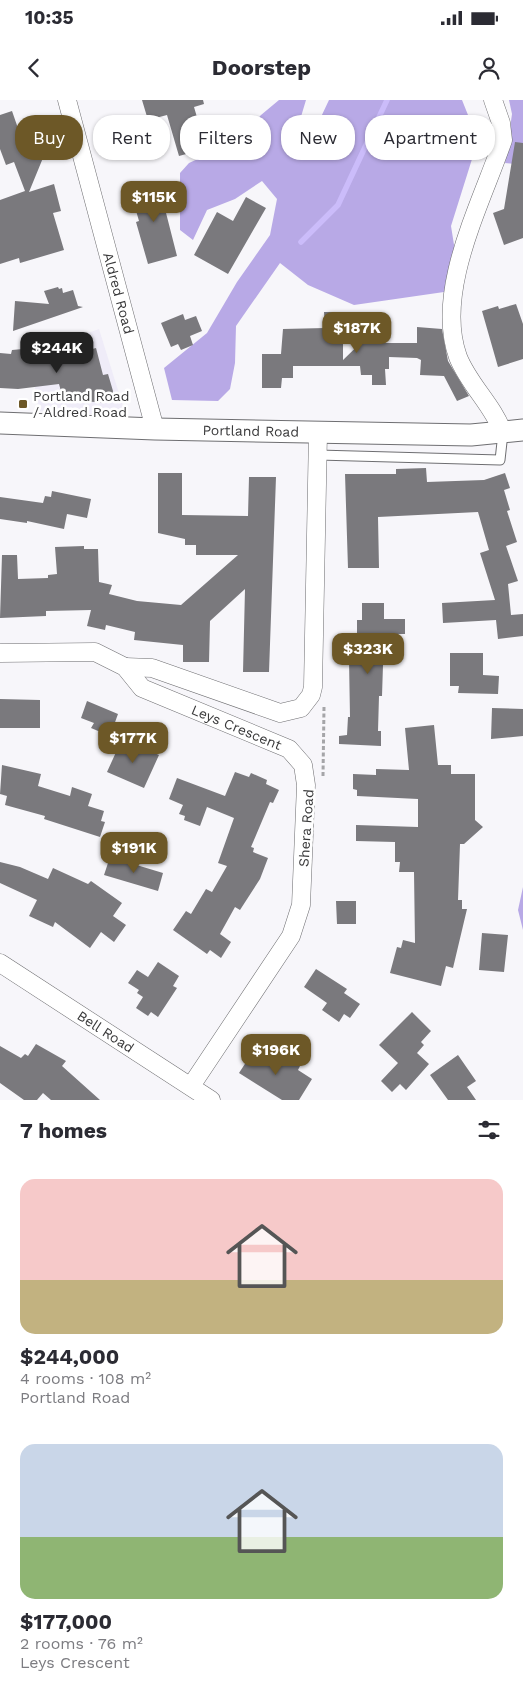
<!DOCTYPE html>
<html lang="en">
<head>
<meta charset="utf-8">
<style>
	body { margin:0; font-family:"Work Sans",sans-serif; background:#f2f2f3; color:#2b2b33; height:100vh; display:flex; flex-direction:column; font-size:19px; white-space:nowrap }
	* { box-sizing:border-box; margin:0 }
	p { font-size:16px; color:#7c7c81 }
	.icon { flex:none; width:28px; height:28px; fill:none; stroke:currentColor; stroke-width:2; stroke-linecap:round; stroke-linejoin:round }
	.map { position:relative; height:1000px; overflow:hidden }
	.sheet { display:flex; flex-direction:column; background:#fff; flex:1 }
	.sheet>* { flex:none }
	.guide { position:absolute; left:15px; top:15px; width:494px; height:45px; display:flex; gap:10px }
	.price { position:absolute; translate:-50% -42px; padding:0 11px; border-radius:10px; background:#6d5827; color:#fff; font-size:16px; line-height:32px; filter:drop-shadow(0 1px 2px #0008) }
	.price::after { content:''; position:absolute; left:50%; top:30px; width:15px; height:11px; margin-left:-8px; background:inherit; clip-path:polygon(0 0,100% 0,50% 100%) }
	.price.on { background:#222; color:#fff }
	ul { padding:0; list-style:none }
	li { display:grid; align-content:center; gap:10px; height:265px; padding:0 20px }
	li span { display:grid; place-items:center; height:155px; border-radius:15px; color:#555 }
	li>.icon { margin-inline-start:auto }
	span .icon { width:90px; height:90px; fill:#fffc; stroke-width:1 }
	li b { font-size:21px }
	h2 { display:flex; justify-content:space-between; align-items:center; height:60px; padding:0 20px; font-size:21px }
	.tag { padding:0 18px; border-radius:20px; background:#fff; box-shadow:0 1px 4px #0004; font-size:18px; line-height:45px }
	.tag.on { background:#6d5827; color:#fff }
	.status { display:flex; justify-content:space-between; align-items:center; height:35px; padding:0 25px; background:#fff; direction:ltr }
	.status svg { height:14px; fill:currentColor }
	header { display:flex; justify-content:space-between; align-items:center; height:65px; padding:0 20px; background:#fff; font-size:22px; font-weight:700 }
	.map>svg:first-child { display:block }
	.built { fill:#efecf8 }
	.forest { fill:#b8a9e6 }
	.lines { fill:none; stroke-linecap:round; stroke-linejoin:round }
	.stream { stroke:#cbbcfa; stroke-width:5.5 }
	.building { fill:#7a797d }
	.service-casing { stroke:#6e6e71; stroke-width:11 }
	.minor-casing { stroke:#6e6e71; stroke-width:19 }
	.tertiary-casing { stroke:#6e6e71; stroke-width:23 }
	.path { stroke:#a5a5a8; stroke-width:3; stroke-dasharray:4 2.5; stroke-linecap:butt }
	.service { stroke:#fff; stroke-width:9 }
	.minor { stroke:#fff; stroke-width:18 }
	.tertiary { stroke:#fff; stroke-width:21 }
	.poi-dot { fill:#6d5827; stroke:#fff; stroke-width:2 }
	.labels { text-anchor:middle; stroke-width:5; stroke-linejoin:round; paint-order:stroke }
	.street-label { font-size:14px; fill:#39393a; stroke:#fff }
	.poi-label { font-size:14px; fill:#39393a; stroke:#fff; text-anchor:start }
</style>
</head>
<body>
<div class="status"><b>10:35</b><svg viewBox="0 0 49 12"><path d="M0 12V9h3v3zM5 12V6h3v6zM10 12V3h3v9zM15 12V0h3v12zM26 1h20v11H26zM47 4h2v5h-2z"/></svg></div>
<header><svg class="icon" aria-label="back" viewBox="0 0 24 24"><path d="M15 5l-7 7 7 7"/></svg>Doorstep<svg class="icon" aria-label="person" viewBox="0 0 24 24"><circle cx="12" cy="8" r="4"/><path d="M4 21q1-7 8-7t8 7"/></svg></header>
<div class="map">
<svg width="523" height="1000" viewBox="0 0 523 1000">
	<rect width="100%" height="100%" fill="#f7f6fa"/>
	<!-- built -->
	<path class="built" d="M 99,229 L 126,316 L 39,311 L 29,254 Z"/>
	<!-- forest -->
	<path class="forest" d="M 279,0 L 306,0 L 297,30 L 312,36 L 329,0 L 462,0 L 478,40 L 451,126 L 455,151 L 444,192 L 354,205 L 308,185 L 280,163 L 236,226 L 235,263 L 230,289 L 218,301 L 172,300 L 164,268 L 207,233 L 237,182 L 270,135 L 277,99 L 262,81 L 235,99 L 207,110 L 193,140 L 180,130 L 180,73 L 189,63 L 239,40 L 261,15 Z
		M 509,0 L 523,0 L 523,65 L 505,63 L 512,14 Z
		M 523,787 L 523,830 L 518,810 Z"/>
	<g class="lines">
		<!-- stream -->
		<path class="stream" d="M 301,142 L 338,105 L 387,0"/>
	</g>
	<!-- building -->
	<path class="building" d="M 142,0 L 203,0 L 204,4 L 194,7 L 199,24 L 219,18 L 226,43 L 179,56 L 167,15 L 148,20 Z
		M 12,11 L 20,34 L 37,28 L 45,53 L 29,92 L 54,84 L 61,111 L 53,113 L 64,150 L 20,163 L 19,158 L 0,164 L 0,100 L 25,91 L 14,62 L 6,65 L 0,49 L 0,15 Z
		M 515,42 L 523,43 L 523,138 L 504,145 L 493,113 L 504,109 Z
		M 159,82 L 161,91 L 165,90 L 169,104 L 164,105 L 177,156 L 148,164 L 136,122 L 139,121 L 130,90 Z
		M 246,97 L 266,108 L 228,174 L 194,155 L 217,112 L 233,121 Z
		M 58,187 L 59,189 L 62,188 L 63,193 L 73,190 L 78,206 L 83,207 L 13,231 L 15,201 L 49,204 L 44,191 Z
		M 516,204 L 523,224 L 523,259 L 498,267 L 482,211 L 498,206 L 499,209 Z
		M 324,212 L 343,212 L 343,260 L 373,231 L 384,230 L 381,243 L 417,243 L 417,227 L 442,229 L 448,261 L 469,296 L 457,301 L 444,276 L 420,275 L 421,260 L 417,258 L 389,257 L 389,269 L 385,269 L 386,285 L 372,285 L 372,275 L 361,275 L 360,266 L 293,266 L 293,278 L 282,278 L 281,288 L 262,288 L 262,254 L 281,254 L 283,229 L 325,228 Z
		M 183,214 L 185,220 L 196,216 L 202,231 L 190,236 L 193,245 L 181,250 L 178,244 L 171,247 L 161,223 Z
		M 45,247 L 46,261 L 96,248 L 103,275 L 108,274 L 113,291 L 111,303 L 80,301 L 78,296 L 62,295 L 59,284 L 18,289 L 0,288 L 0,253 L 11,254 L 12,250 Z
		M 426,368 L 427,382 L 484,380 L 505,373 L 510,388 L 504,390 L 510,410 L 507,411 L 517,442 L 506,446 L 518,481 L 508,484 L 511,515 L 523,514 L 523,536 L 498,539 L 496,520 L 443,523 L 442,503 L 495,500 L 480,453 L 489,450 L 478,412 L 378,417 L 379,468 L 348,468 L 345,374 L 396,374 L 396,369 Z
		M 158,373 L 182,373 L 182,415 L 248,416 L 249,377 L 276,377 L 269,572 L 243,572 L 245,489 L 210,521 L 209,562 L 183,562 L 183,545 L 134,540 L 135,532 L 106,525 L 105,530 L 87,526 L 91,510 L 46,511 L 46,516 L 0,518 L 2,455 L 17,455 L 18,479 L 48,478 L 48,475 L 57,474 L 55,447 L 84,446 L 84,449 L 98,449 L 99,482 L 112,485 L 109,494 L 137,501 L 181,505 L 238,455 L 196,455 L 196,445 L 185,445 L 185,439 L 158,433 Z
		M 52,391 L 91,399 L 87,418 L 67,414 L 64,429 L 27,421 L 27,423 L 0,419 L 0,397 L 43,403 L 45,396 L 51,397 Z
		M 362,503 L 384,503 L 384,519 L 405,519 L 405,534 L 384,534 L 382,596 L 379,596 L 378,631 L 381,631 L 381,646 L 339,644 L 339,636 L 347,635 L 348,617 L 350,617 L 349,559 L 357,559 L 357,520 L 362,520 Z
		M 450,553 L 483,553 L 483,575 L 499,576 L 498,594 L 458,593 L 459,586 L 450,586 Z
		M 0,599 L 40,600 L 40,628 L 0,628 Z
		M 87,601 L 118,614 L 110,636 L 91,628 L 94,623 L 81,618 Z
		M 492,608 L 523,609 L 523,636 L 491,639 Z
		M 434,625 L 438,665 L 451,665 L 451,674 L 475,674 L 475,720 L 483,727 L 464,744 L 460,744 L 458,800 L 462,800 L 462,809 L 467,809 L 453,868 L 446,866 L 441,886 L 390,873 L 397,847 L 401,848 L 403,840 L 415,843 L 414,772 L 399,772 L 400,762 L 395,762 L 395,742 L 356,741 L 356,725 L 418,727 L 418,699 L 357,696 L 357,690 L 353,689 L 353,674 L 376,675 L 376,669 L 409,670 L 405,628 Z
		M 122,639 L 159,655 L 144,688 L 107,672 Z
		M 2,665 L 41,674 L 38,686 L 70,696 L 72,687 L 92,694 L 88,706 L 104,711 L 101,721 L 105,722 L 100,737 L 44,719 L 45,716 L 5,705 L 7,696 L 0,694 Z
		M 235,672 L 249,677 L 251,673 L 267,680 L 266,684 L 279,690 L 273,703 L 270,702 L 251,747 L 254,748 L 253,752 L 268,758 L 260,779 L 240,810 L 235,807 L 220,834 L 231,842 L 221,858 L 210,850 L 207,854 L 173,830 L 186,811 L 191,814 L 206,789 L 212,792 L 227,766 L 218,763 L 234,718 L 207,707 L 200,726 L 184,720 L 185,716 L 179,714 L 183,705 L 169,699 L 177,678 L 225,696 Z
		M 110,757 L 163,773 L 158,791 L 104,775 Z
		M 0,762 L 20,767 L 48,779 L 53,768 L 88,784 L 91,781 L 122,803 L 113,816 L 126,825 L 114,842 L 101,832 L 90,848 L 55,822 L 53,827 L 29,816 L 37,800 L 0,783 Z
		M 336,801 L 356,801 L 356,824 L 337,824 Z
		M 482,833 L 508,835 L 504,872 L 479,870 Z
		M 158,862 L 179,876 L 173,886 L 177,888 L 158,917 L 151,912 L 148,916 L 136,908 L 143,897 L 137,893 L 139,890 L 128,883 L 137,870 L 148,877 Z
		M 316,869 L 347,889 L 344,893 L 360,904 L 350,918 L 344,914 L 339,922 L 322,910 L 327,903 L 304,887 Z
		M 412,912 L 431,931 L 421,942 L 424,945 L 417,953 L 429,964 L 406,990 L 400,984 L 392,992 L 381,981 L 398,963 L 379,945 Z
		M 36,944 L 66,961 L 62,966 L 100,1000 L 51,1000 L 43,993 L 37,1000 L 24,1000 L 0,983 L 0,946 L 21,958 L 25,954 L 28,956 Z
		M 256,947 L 283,964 L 287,958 L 300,966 L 298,970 L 312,979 L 299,1000 L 282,1000 L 239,973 Z
		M 458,955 L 476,981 L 467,987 L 476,1000 L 448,1000 L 430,975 Z"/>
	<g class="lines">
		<!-- service casing -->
		<g class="service-casing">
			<path id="service" d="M 318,355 L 500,360 L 503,333"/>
		</g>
		<!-- minor casing -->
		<g class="minor-casing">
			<g id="minor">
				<path id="s1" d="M 67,0 L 155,329"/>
				<path d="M 493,0 L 501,23 L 503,40 C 482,102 434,191 458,257 C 469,285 493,305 503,333"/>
				<path id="s2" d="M 0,553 L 95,552 L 125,567 L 142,588 L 289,649 L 303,665 L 306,685 L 301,805 L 291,836 L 191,986"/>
				<path d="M 125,567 L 152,568 L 280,613 L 301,608 L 311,595 L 313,587 L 318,333"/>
				<path id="s3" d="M 0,863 L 211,1000"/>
			</g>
		</g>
		<!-- tertiary casing -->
		<g class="tertiary-casing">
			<g id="tertiary">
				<path id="s4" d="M 0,323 L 155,329 L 471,335 L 523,330"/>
			</g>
		</g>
		<!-- path -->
		<path class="path" d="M 323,676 L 324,607"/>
		<!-- service -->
		<use href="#service" class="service"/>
		<!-- minor -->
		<use href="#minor" class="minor"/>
		<!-- tertiary -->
		<use href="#tertiary" class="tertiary"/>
	</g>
	<!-- markers -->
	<rect class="poi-dot" x="18" y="299" width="10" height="10" rx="2.5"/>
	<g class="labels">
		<!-- street labels -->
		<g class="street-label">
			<text dy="5" stroke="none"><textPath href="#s1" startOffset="200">Aldred Road</textPath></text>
			<text dy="5" stroke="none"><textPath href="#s4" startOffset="251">Portland Road</textPath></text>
			<text dy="5" stroke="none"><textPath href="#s2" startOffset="258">Leys Crescent</textPath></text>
			<text transform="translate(306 728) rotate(-86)" y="5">Shera Road</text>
			<text dy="5" stroke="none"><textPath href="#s3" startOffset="126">Bell Road</textPath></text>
		</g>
		<!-- poi labels -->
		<g class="poi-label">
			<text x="33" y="301">Portland Road<tspan x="33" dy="16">/ Aldred Road</tspan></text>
		</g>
	</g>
</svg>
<b class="price" style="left:154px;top:123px">$115K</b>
<b class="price" style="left:357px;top:254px">$187K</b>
<b class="price on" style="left:57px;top:274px">$244K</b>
<b class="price" style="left:368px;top:575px">$323K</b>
<b class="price" style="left:133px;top:664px">$177K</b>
<b class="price" style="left:134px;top:774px">$191K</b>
<b class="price" style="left:276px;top:976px">$196K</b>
<div class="guide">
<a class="tag on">Buy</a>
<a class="tag">Rent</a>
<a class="tag">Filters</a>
<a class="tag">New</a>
<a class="tag">Apartment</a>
</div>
</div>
<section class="sheet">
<h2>7 homes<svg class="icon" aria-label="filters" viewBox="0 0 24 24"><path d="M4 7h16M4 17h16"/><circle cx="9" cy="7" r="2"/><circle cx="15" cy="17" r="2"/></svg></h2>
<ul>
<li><span style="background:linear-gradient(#f6c9c9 65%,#c2b280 0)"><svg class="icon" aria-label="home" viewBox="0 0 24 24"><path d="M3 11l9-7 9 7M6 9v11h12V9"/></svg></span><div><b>$244,000</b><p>4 rooms · 108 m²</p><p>Portland Road</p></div></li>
<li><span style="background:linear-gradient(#c9d6e8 60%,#8fb573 0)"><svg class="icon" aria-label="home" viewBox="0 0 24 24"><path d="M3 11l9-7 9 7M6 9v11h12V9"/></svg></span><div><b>$177,000</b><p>2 rooms · 76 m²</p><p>Leys Crescent</p></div></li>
</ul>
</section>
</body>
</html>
